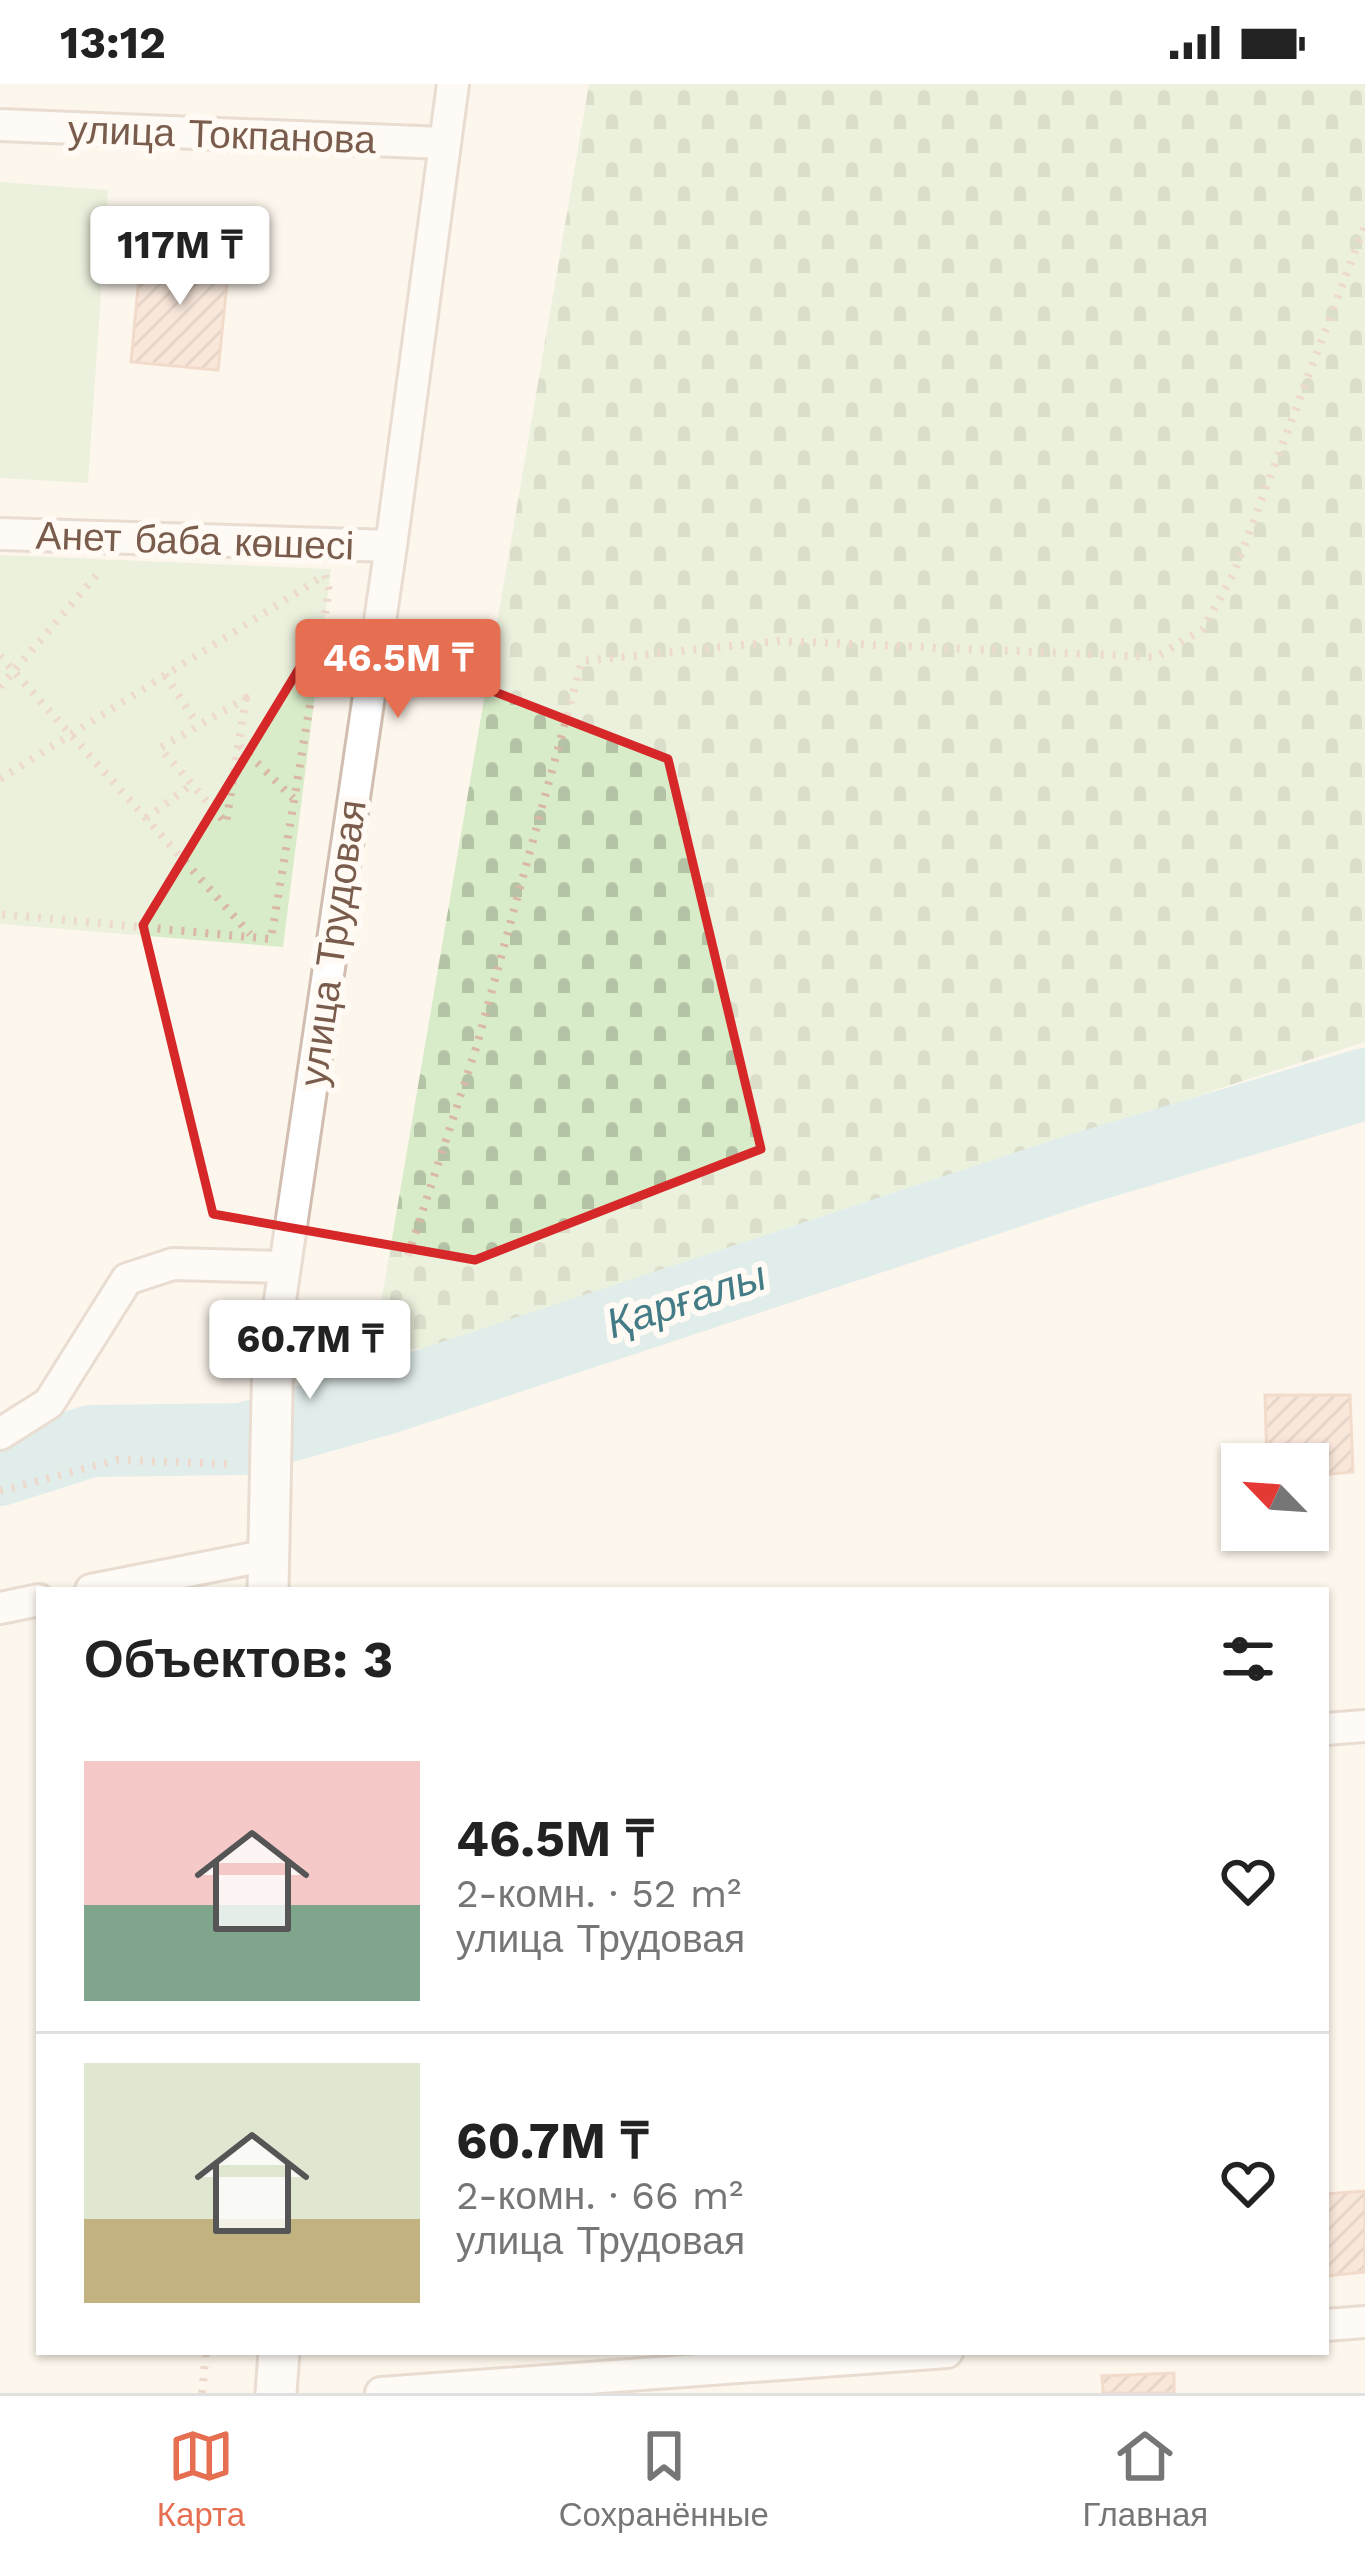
<!DOCTYPE html>
<html lang="ru">
<head>
<meta charset="utf-8">
<style>
	body { margin:0; font-family:"Work Sans",sans-serif; background:#f6f6f6; color:#222; height:100vh; display:flex; flex-direction:column; font-size:45px; white-space:nowrap }
	* { box-sizing:border-box; margin:0 }
	p { font-size:39px; color:#767676 }
	.icon { flex:none; width:66px; height:66px; fill:none; stroke:currentColor; stroke-width:2; stroke-linecap:round; stroke-linejoin:round }
	.map { position:relative; flex:1; overflow:hidden }
	.drawer { position:absolute; left:36px; top:1503px; width:1293px; height:768px; display:flex; flex-direction:column; background:#fff; border-radius:0px; box-shadow:0 3px 9px #0004 }
	.drawer>* { flex:none }
	.needle { width:78px; rotate:295deg }
	.fabs { position:absolute; left:1221px; top:1359px; display:grid; gap:24px }
	.fabs a { display:grid; place-items:center; width:108px; height:108px; border-radius:0px; background:#fff; box-shadow:0 3px 9px #0004; font-size:60px }
	.price { position:absolute; translate:-50% -102px; padding:0 27px; border-radius:12px; background:#fff; color:#222; font-size:39px; line-height:78px; filter:drop-shadow(0 3px 6px #0008) }
	.price::after { content:''; position:absolute; left:50%; top:72px; width:36px; height:27px; margin-left:-18px; background:inherit; clip-path:polygon(0 0,100% 0,50% 100%) }
	.price.selected { background:#e76f51; color:#fff }
	ul { padding:0; list-style:none }
	li { display:flex; align-items:center; gap:36px; height:300px; padding:0 48px }
	li+li { border-top:3px solid #e0e0e0 }
	li span { display:grid; place-items:center; flex:none; width:336px; height:240px; border-radius:0px; color:#555 }
	li>.icon { margin-inline-start:auto }
	span .icon { width:144px; height:144px; fill:#fffc; stroke-width:1 }
	li b { font-size:51px }
	h2 { display:flex; justify-content:space-between; align-items:center; height:144px; padding:0 48px; font-size:51px }
	.status { display:flex; justify-content:space-between; align-items:center; height:84px; padding:0 60px; background:#fff; direction:ltr }
	.status svg { height:33px; fill:currentColor }
	.dock { display:flex; justify-content:space-around; align-items:center; height:168px; border-top:3px solid #e0e0e0; background:#fff; font-size:33px; color:#767676 }
	.dock a { display:grid; justify-items:center; gap:6px }
	.dock .selected { color:#e76f51 }
	.map>svg:first-child { display:block }
	.cemetery { fill:url(#cemetery-stones) }
	.park { fill:#d8ecc9 }
	.lines { fill:none; stroke-linecap:round; stroke-linejoin:round }
	.river { stroke:#bfe3e8; stroke-width:72 }
	.building { fill:url(#building-hatch); stroke:#e6bba3; stroke-width:3 }
	.minor-casing { stroke:#d1beb0; stroke-width:36 }
	.tertiary-casing { stroke:#d1beb0; stroke-width:45 }
	.path { stroke:#d9b8a5; stroke-width:8; stroke-dasharray:3 9; stroke-linecap:butt }
	.minor { stroke:#fff; stroke-width:30 }
	.tertiary { stroke:#fff; stroke-width:39 }
	.marked { fill:none; stroke:#d62828; stroke-width:9; stroke-linejoin:round }
	.labels { text-anchor:middle; stroke-width:12; stroke-linejoin:round; paint-order:stroke }
	.street-label { font-size:39px; fill:#7a5c4d; stroke:#fffaf3 }
	.water-label { font-size:42px; font-style:italic; fill:#437c86; stroke:#fffaf3 }
</style>
</head>
<body>
<div class="status"><b>13:12</b><svg viewBox="0 0 49 12"><path d="M0 12V9h3v3zM5 12V6h3v6zM10 12V3h3v9zM15 12V0h3v12zM26 1h20v11H26zM47 4h2v5h-2z"/></svg></div>
<div class="map">
<svg width="1365" height="2309" viewBox="0 0 1365 2309">
	<defs>
		<pattern id="cemetery-stones" width="16" height="16" patternUnits="userSpaceOnUse" patternTransform="scale(3)"><rect width="16" height="16" fill="#d8ecc9"/><path d="M2 7V4a2 2 0 0 1 4 0v3zM10 15v-3a2 2 0 0 1 4 0v3z" fill="#b4c2a5"/></pattern>
		<pattern id="building-hatch" width="6" height="6" patternUnits="userSpaceOnUse" patternTransform="scale(3)"><rect width="6" height="6" fill="#f3d5c3"/><path d="M-1 1l2-2M0 6l6-6M5 7l2-2" fill="none" stroke="#cab0a1"/></pattern>
	</defs>
	<rect width="100%" height="100%" fill="#fdf6ec"/>
	<!-- cemetery -->
	<path class="cemetery" d="M 589,0 L 1365,0 L 1365,958 L 1224,1003 L 520,1250 L 440,1264 L 373,1266 Z"/>
	<!-- park -->
	<path class="park" d="M 0,98 L 108,106 L 88,399 L 0,394 Z
		M 0,471 L 331,485 L 283,863 L 0,840 Z"/>
	<g class="lines">
		<!-- river -->
		<path class="river" d="M 0,1386 L 91,1357 L 242,1355 L 387,1314 L 1077,1086 L 1365,1000"/>
	</g>
	<!-- building -->
	<path class="building" d="M 142,162 L 230,171 L 218,286 L 131,278 Z
		M 1265,1311 L 1350,1311 L 1353,1388 L 1308,1392 L 1308,1380 L 1267,1380 Z
		M 1365,2107 L 1365,2188 L 1326,2192 L 1326,2110 Z
		M 1174,2289 L 1174,2309 L 1103,2309 L 1102,2292 Z"/>
	<g class="lines">
		<!-- minor casing -->
		<g class="minor-casing">
			<path id="minor" d="M 0,41 L 443,59
				M 0,450 L 391,462
				M 273,1264 L 391,462 L 453,0
				M 0,1350 L 49,1319 L 127,1195 L 173,1180 L 285,1183
				M 91,1506 L 269,1471
				M 0,1524 L 39,1516
				M 1326,1645 L 1365,1642
				M 1326,2241 L 1365,2238
				M 381,2309 L 947,2268"/>
		</g>
		<!-- tertiary casing -->
		<g class="tertiary-casing">
			<path id="tertiary" d="M 268,1506 L 273,1264
				M 276,2309 L 279,2268"/>
		</g>
		<!-- path -->
		<path class="path" d="M 0,572 L 250,850
			M 165,591 L 198,641
			M 0,603 L 101,486
			M 246,614 L 226,739 L 160,664 Z
			M 240,662 L 293,714
			M 0,695 L 325,491 L 329,506 L 271,855 L 0,830
			M 146,734 L 191,701
			M 408,1172 L 477,961 L 582,577 L 780,557 L 1156,573 L 1203,545 L 1234,489 L 1365,141
			M 0,1407 L 117,1376 L 234,1380
			M 202,2309 L 206,2268"/>
		<!-- minor -->
		<use href="#minor" class="minor"/>
		<!-- tertiary -->
		<use href="#tertiary" class="tertiary"/>
	</g>
	<!-- marked area -->
	<path d="M0 0H1365V2309H0ZM 325,542 L 668,675 L 761,1065 L 475,1176 L 213,1130 L 143,841 Z" fill="#fdf6ec" fill-opacity=".55" fill-rule="evenodd"/>
	<path class="marked" d="M 325,542 L 668,675 L 761,1065 L 475,1176 L 213,1130 L 143,841 Z"/>
	<g class="labels">
		<!-- street labels -->
		<g class="street-label">
			<text transform="translate(222 50) rotate(2)" y="14">улица Токпанова</text>
			<text transform="translate(195 456) rotate(2)" y="14">Анет баба көшесі</text>
			<text transform="translate(332 859) rotate(-82)" y="14">улица Трудовая</text>
		</g>
		<!-- water labels -->
		<g class="water-label">
			<text transform="translate(686 1215) rotate(-18)" y="15">Қарғалы</text>
		</g>
	</g>
</svg>
<div class="fabs">
<a><svg class="needle" viewBox="-14 -14 28 28"><path d="M0-13l5 13h-10z" fill="#e53935"/><path d="M0 13l5-13h-10z" fill="#767676"/></svg></a>
</div>
<b class="price" style="left:180px;top:224px">117M ₸</b>
<b class="price selected" style="left:398px;top:637px">46.5M ₸</b>
<b class="price" style="left:310px;top:1318px">60.7M ₸</b>
<section class="drawer">
<h2>Объектов: 3<svg class="icon" aria-label="filters" viewBox="0 0 24 24"><path d="M4 7h16M4 17h16"/><circle cx="9" cy="7" r="2"/><circle cx="15" cy="17" r="2"/></svg></h2>
<ul>
<li><span style="background:linear-gradient(#f6c9c9 60%,#7fa58c 0)"><svg class="icon" aria-label="home" viewBox="0 0 24 24"><path d="M3 11l9-7 9 7M6 9v11h12V9"/></svg></span><div><b>46.5M ₸</b><p>2-комн. · 52 m²</p><p>улица Трудовая</p></div><svg class="icon" aria-label="heart" viewBox="0 0 24 24"><path d="M12 20l-8-8c-3-5 5-10 8-4 3-6 11-1 8 4z"/></svg></li>
<li><span style="background:linear-gradient(#dfe7d0 65%,#c2b280 0)"><svg class="icon" aria-label="home" viewBox="0 0 24 24"><path d="M3 11l9-7 9 7M6 9v11h12V9"/></svg></span><div><b>60.7M ₸</b><p>2-комн. · 66 m²</p><p>улица Трудовая</p></div><svg class="icon" aria-label="heart" viewBox="0 0 24 24"><path d="M12 20l-8-8c-3-5 5-10 8-4 3-6 11-1 8 4z"/></svg></li>
</ul>
</section>
</div>
<nav class="dock">
<a class="selected"><svg class="icon" aria-label="map" viewBox="0 0 24 24"><path d="M3 6l6-2 6 2 6-2v14l-6 2-6-2-6 2zM9 4v14M15 6v14"/></svg>Карта</a>
<a><svg class="icon" aria-label="saved" viewBox="0 0 24 24"><path d="M7 4h10v16l-5-4-5 4z"/></svg>Сохранённые</a>
<a><svg class="icon" aria-label="home" viewBox="0 0 24 24"><path d="M3 11l9-7 9 7M6 9v11h12V9"/></svg>Главная</a>
</nav>
</body>
</html>
